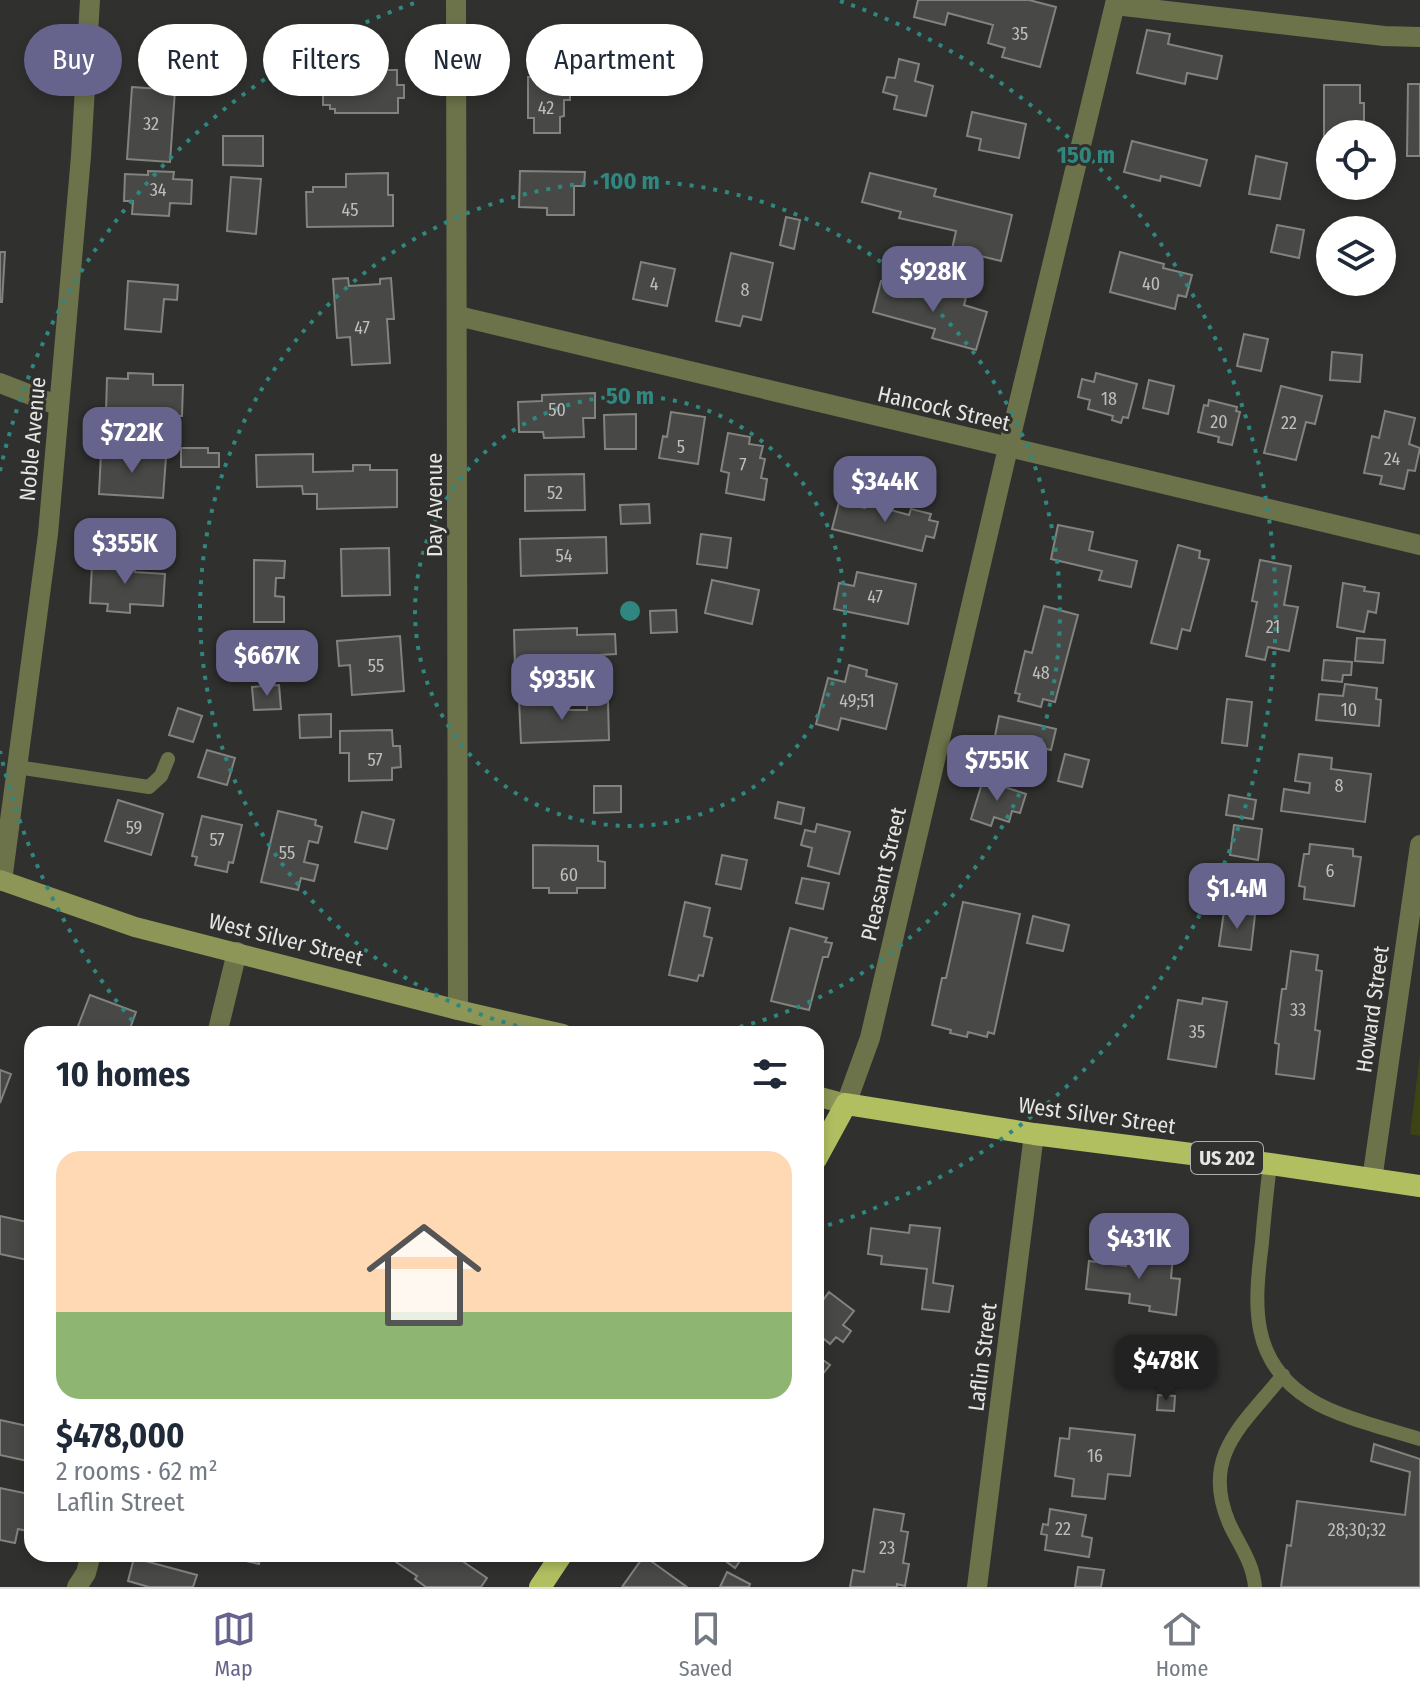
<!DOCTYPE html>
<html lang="en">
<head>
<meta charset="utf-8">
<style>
	body { margin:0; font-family:"Fira Sans Condensed",sans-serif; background:#f2f2f3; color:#1f2937; height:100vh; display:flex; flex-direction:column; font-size:30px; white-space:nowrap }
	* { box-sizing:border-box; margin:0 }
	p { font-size:26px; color:#747a83 }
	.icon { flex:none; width:44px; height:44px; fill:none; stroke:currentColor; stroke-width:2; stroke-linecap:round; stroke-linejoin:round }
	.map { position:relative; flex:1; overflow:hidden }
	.sheet { position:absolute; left:24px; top:1026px; width:800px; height:536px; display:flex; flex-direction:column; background:#fff; border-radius:24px; box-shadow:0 4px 12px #0003 }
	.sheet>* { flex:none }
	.banner { position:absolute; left:24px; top:24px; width:800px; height:72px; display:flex; gap:16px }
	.controls { position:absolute; left:1316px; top:120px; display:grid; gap:16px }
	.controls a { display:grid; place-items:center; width:80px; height:80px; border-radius:50%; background:#fff; box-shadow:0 4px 12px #0003; font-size:40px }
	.price { position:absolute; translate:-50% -68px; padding:0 18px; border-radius:16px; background:#66638c; color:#fff; font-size:26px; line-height:52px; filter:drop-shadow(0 2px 4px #0008) }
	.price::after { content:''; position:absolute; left:50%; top:48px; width:24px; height:18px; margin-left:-12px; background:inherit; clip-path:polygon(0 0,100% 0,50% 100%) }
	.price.on { background:#222; color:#fff }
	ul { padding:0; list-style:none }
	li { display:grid; align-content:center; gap:16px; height:424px; padding:0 32px }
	li span { display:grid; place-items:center; height:248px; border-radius:24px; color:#555 }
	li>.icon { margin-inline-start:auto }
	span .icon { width:144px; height:144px; fill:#fffc; stroke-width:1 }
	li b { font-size:34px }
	h2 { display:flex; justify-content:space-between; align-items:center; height:96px; padding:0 32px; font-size:34px }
	.pill { padding:0 28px; border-radius:36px; background:#fff; box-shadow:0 4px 12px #0003; font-size:28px; line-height:72px }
	.pill.on { background:#66638c; color:#fff }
	.menu { display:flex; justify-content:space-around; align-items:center; height:112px; border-top:2px solid #e0e1e3; background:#fff; font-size:22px; color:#747a83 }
	.menu a { display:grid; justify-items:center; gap:4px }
	.menu .on { color:#66638c }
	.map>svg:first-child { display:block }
	.green { fill:#3d4313 }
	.building { fill:#484946; stroke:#82827f; stroke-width:2 }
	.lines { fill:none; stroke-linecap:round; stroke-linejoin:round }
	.service { stroke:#6c724a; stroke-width:14 }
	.minor { stroke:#6c724a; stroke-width:20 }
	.tertiary { stroke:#6c724a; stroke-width:20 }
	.secondary { stroke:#8d9656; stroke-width:20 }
	.trunk { stroke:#b2bf61; stroke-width:22 }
	.ring { fill:none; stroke:#2f8780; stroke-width:4; stroke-dasharray:4 8 }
	.labels { text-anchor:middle; stroke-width:6; stroke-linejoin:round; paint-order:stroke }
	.number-label { font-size:18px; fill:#bebebc }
	.shield { fill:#30312e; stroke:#afafad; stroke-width:2 }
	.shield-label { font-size:20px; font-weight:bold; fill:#e5e5e3 }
	.street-label { font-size:22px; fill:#e5e5e3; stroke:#30312e }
	.centre { fill:#2f8780; stroke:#30312e; stroke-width:4 }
	.ring-label { font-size:24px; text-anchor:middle; font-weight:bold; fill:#2f8780; stroke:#30312e; stroke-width:6; stroke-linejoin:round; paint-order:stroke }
</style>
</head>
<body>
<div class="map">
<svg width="1420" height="1587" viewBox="0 0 1420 1587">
	<rect width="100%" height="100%" fill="#30312e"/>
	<!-- green -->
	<path class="green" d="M 1420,1054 L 1420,1136 L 1410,1134 Z"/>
	<!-- building -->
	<path class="building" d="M 918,0 L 1029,0 L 1056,7 L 1040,67 L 1002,57 L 1005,48 L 988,43 L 993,25 L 948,13 L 945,25 L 914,17 Z
		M 1147,30 L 1170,34 L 1168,44 L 1222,56 L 1217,79 L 1187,73 L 1185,84 L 1137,73 Z
		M 547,38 L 580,38 L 580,59 L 548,60 Z
		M 899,59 L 919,64 L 915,81 L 933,86 L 926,116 L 894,109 L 897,96 L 883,92 L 887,77 L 895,78 Z
		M 341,65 L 387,65 L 387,70 L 397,70 L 397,85 L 404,85 L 404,98 L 398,98 L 398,113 L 335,113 L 335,109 L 330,109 L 330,105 L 323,105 L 323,83 L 341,83 Z
		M 570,71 L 570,100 L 564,100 L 564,116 L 560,117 L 560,133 L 534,133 L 534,118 L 528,118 L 528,77 L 535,77 L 535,72 Z
		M 1408,84 L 1420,84 L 1420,156 L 1407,156 Z
		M 1324,85 L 1360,85 L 1360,103 L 1364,103 L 1364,122 L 1358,122 L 1358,134 L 1330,134 L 1330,139 L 1324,139 Z
		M 132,87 L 175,90 L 170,162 L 127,159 Z
		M 972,112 L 1026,124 L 1019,158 L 979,150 L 981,139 L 967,136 Z
		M 223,136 L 263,136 L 263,166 L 223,165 Z
		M 1132,141 L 1207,160 L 1200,186 L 1161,176 L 1160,181 L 1124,172 Z
		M 1256,156 L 1287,163 L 1280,199 L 1249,194 Z
		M 148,171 L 174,172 L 173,179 L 192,180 L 191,204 L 170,203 L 169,216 L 132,214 L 133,201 L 124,201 L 125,174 L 148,175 Z
		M 520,171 L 585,172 L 584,186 L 574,186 L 574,215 L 547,215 L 547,208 L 519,207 Z
		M 388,173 L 388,195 L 393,195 L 393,226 L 307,227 L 306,192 L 313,192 L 313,187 L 346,187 L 346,174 Z
		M 870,173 L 936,189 L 934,196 L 1012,215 L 1001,261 L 952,249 L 956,231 L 899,218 L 901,212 L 862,202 Z
		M 231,177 L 261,179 L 256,234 L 227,231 Z
		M 786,217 L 800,220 L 794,249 L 780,245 Z
		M 1277,225 L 1304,230 L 1299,258 L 1271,252 Z
		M 0,252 L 5,252 L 2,302 L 0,302 Z
		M 1120,252 L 1164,264 L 1163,268 L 1192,275 L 1186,297 L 1178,295 L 1175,309 L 1110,292 Z
		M 731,253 L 773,263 L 761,320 L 743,316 L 740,326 L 716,321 Z
		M 641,262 L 675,269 L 667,306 L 633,299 Z
		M 348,278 L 349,286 L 380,284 L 380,279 L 391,278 L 394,319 L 387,319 L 390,363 L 352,365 L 350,337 L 337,338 L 333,279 Z
		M 128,281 L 178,285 L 177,300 L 164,299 L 161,332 L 125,329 Z
		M 881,281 L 942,298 L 944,292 L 966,298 L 964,305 L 987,312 L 976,350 L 932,338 L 935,329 L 873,312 Z
		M 1244,334 L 1268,339 L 1261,371 L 1237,366 Z
		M 1332,352 L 1362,355 L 1360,382 L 1330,380 Z
		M 128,373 L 153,374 L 153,385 L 183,385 L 182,416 L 170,416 L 170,409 L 149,408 L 149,414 L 106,413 L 107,378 L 128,379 Z
		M 1096,373 L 1137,384 L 1128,418 L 1123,417 L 1121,423 L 1112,420 L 1113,416 L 1088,409 L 1090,400 L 1078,397 L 1082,379 L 1094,382 Z
		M 1149,380 L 1174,386 L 1168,414 L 1143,408 Z
		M 1281,386 L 1322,396 L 1315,424 L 1306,422 L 1296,460 L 1264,453 Z
		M 595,393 L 595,418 L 583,418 L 584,437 L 544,438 L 543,432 L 519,432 L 518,402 L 542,401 L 542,395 Z
		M 1209,400 L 1237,407 L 1236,411 L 1240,412 L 1232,445 L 1218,442 L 1219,437 L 1198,432 L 1204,405 L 1208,406 Z
		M 1385,411 L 1415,418 L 1409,444 L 1420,448 L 1415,471 L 1408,470 L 1404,489 L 1380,484 L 1382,476 L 1364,473 L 1372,436 L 1379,438 Z
		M 671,412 L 705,417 L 698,464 L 659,458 L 663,436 L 667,437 Z
		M 636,414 L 636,449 L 605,449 L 604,415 Z
		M 728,433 L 750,437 L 749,444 L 763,446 L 760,458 L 765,459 L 761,478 L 767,479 L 764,500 L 726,493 L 729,473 L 721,471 Z
		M 181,448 L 208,448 L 208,453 L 219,453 L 219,467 L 181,467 Z
		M 101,453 L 166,457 L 163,498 L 99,494 Z
		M 313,454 L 313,472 L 353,471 L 353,465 L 370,465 L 370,470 L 397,470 L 397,507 L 317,509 L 317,494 L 303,494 L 302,486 L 257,487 L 256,455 Z
		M 584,474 L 585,510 L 525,511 L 525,475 Z
		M 868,496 L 889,502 L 887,509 L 909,515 L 911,509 L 931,514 L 929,520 L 938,522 L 934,538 L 926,536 L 922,551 L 832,529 L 839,502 L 865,508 Z
		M 649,504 L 650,523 L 621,524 L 620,505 Z
		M 1058,525 L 1093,532 L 1089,550 L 1137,561 L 1131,587 L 1099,580 L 1102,571 L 1051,559 Z
		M 701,534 L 731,538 L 727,568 L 697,564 Z
		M 606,537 L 607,573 L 521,576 L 520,539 Z
		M 1178,545 L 1200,551 L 1199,558 L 1209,560 L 1190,631 L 1182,629 L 1177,649 L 1151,643 Z
		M 389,548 L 390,595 L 342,596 L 341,549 Z
		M 112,559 L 135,560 L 135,572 L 165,574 L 163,606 L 130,604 L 130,613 L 107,611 L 108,604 L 90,603 L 92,565 L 111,566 Z
		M 254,560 L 285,561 L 284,578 L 276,578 L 275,596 L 284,597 L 284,622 L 254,622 Z
		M 1260,560 L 1291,566 L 1284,605 L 1298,607 L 1289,651 L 1268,647 L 1265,660 L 1246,656 L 1257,602 L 1252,601 Z
		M 857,572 L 916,584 L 908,624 L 834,609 L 839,583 L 854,586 Z
		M 712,580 L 759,590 L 752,624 L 705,613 Z
		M 1343,583 L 1365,587 L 1364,591 L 1379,593 L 1376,613 L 1368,611 L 1364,632 L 1337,627 Z
		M 1044,606 L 1078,615 L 1055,702 L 1043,699 L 1041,707 L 1018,701 L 1020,694 L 1015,693 L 1025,651 L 1032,653 Z
		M 676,610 L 677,632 L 651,633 L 650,611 Z
		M 577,628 L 577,635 L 615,634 L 616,654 L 599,655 L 599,671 L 536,672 L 536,667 L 515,668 L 514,630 Z
		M 400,636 L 404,691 L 352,695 L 350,665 L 339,666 L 337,641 Z
		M 1357,638 L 1385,640 L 1383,663 L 1355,661 Z
		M 1324,660 L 1352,662 L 1351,675 L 1343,675 L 1342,682 L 1322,680 Z
		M 849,665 L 867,670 L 866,676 L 897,684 L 886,729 L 841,718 L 838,730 L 816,724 L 828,678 L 845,682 Z
		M 1345,684 L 1377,688 L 1376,699 L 1381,700 L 1379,726 L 1316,720 L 1319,694 L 1343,696 Z
		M 279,685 L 281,709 L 254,710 L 252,687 Z
		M 567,699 L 568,710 L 587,710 L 587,703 L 608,702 L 609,740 L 521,743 L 519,700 Z
		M 1227,699 L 1252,702 L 1247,746 L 1222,743 Z
		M 178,708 L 202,716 L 193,742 L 169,735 Z
		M 331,714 L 331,737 L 300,738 L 299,715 Z
		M 999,716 L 1056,729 L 1051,750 L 1037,747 L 1036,756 L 993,746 Z
		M 392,730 L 393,746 L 400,746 L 401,767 L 392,768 L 392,780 L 349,781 L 349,753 L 340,753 L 340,731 Z
		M 207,750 L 235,758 L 227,785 L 198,777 Z
		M 1065,754 L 1089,760 L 1082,787 L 1058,781 Z
		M 1299,754 L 1332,758 L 1331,769 L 1371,774 L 1365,822 L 1281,811 L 1284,789 L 1309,793 L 1310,783 L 1295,781 Z
		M 983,780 L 1026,794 L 1020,813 L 1012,811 L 1009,822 L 994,817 L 991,826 L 971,819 Z
		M 594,786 L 621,786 L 621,812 L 594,813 Z
		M 1229,795 L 1256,800 L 1253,819 L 1226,815 Z
		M 118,800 L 163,814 L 151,855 L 105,841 Z
		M 778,802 L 804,808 L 801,824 L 775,818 Z
		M 278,811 L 316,820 L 315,825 L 322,827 L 318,843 L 309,841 L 304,862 L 318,865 L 314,881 L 301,878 L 298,890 L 261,882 Z
		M 362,812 L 394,820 L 387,849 L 355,842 Z
		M 202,816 L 242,825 L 233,863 L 229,862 L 227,872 L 195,865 L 197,857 L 192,856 Z
		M 817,824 L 850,832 L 839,874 L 808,866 L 812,848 L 801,845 L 805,830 L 815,832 Z
		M 1234,825 L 1262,829 L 1258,860 L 1230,855 Z
		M 1310,844 L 1353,849 L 1353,856 L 1361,857 L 1354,906 L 1304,899 L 1305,887 L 1299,886 L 1304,854 L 1309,854 Z
		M 533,845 L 598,846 L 598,861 L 605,862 L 605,888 L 577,888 L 577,893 L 549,893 L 549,888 L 533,888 Z
		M 722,855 L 747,860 L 741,889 L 716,884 Z
		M 802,878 L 829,883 L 823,909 L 796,903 Z
		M 685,902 L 710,908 L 704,936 L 712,938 L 703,976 L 699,975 L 697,981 L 669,975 Z
		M 963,902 L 1020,914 L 994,1034 L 988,1032 L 987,1037 L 968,1032 L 967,1037 L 950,1033 L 951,1030 L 932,1025 L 942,978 L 946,978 Z
		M 1224,911 L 1255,915 L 1251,950 L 1219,946 Z
		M 1033,916 L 1069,925 L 1063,951 L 1027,943 Z
		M 790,928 L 827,938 L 825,942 L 832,943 L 828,957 L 823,957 L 809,1010 L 771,1001 Z
		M 1291,951 L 1318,955 L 1316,970 L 1322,971 L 1315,1030 L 1320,1031 L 1314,1079 L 1276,1074 L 1279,1044 L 1275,1043 L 1282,989 L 1286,989 Z
		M 90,995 L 136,1012 L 128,1034 L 75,1034 Z
		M 1203,998 L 1227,1002 L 1216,1067 L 1168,1059 L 1178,1000 L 1202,1004 Z
		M 0,1070 L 11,1074 L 0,1103 Z
		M 0,1216 L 32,1223 L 32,1261 L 0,1254 Z
		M 910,1225 L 940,1228 L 933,1283 L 953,1286 L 949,1312 L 922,1309 L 927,1269 L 881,1264 L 882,1256 L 868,1254 L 871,1228 L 909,1233 Z
		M 1128,1251 L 1173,1257 L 1171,1278 L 1180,1279 L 1176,1315 L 1149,1311 L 1150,1306 L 1129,1303 L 1130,1294 L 1086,1289 L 1089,1261 L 1126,1266 Z
		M 829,1292 L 854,1311 L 843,1325 L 851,1331 L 843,1342 L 836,1337 L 830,1344 L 824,1339 L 816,1350 L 816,1341 L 819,1337 L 816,1335 L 816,1310 Z
		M 816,1355 L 830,1365 L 822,1375 L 816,1371 Z
		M 1158,1395 L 1175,1396 L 1174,1411 L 1157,1410 Z
		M 0,1420 L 32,1427 L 32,1462 L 0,1455 Z
		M 1070,1428 L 1135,1435 L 1130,1476 L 1108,1474 L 1105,1499 L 1072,1496 L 1074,1479 L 1055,1476 L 1060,1438 L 1069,1439 Z
		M 1374,1444 L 1420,1459 L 1420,1587 L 1281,1587 L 1287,1545 L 1291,1546 L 1297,1501 L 1405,1515 L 1410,1472 L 1371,1461 Z
		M 0,1488 L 29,1494 L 28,1504 L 32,1504 L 32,1532 L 18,1529 L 15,1543 L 0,1540 Z
		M 874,1509 L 904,1514 L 901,1531 L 908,1532 L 903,1563 L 909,1564 L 905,1586 L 897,1584 L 897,1587 L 850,1587 L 853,1570 L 864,1572 Z
		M 1050,1509 L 1086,1515 L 1082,1536 L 1092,1538 L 1089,1557 L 1045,1550 L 1047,1535 L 1041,1534 L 1043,1524 L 1048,1525 Z
		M 214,1554 L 261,1554 L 259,1564 Z
		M 393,1554 L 452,1554 L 487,1578 L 481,1587 L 426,1587 L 415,1579 L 417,1576 L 390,1558 Z
		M 716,1554 L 745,1554 L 735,1568 Z
		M 644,1556 L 687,1587 L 622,1587 Z
		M 134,1558 L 197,1575 L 193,1587 L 149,1587 L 128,1581 Z
		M 1078,1567 L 1104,1570 L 1101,1587 L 1075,1587 Z
		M 727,1572 L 750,1584 L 749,1587 L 720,1587 Z"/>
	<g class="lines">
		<!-- service -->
		<path class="service" d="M 17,767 L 149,787 L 161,776 L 168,759
			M 1270,1164 C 1267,1190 1264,1216 1262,1243 C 1254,1305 1249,1362 1311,1400 C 1338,1417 1388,1429 1420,1439
			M 1255,1587 C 1253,1562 1239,1545 1229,1523 C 1200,1455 1244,1424 1283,1375"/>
		<!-- minor -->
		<path class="minor" d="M 456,0 L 458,1010
			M 1115,5 L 1384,36 L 1420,37
			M 458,316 L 1420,545
			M 0,383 L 59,406
			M 2,881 L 48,534 L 81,156 L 90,0
			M 217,1034 L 237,952
			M 1372,1180 L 1420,845
			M 77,1587 L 86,1573 L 91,1554
			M 977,1587 L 1034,1134"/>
		<!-- tertiary -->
		<path class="tertiary" d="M 846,1104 L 870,1038 L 1008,448 L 1116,0"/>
		<!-- secondary -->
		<path class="secondary" d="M 0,880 L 135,927 L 458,1010 L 563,1034
			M 816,1096 L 846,1104"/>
		<!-- trunk -->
		<path class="trunk" d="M 816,1159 L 846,1104 L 1034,1134 L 1270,1164 L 1420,1186
			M 540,1587 L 562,1554"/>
	</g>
	<!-- distance rings -->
	<g class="ring">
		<circle cx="630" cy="611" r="215"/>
		<path d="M552 1034A430 430 0 1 1 708 1034"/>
		<path d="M140 1030A645 645 0 0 1 0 751M0 471A645 645 0 0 1 420 1M840 1A645 645 0 0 1 819 1228"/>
	</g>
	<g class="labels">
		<!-- number labels -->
		<g class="number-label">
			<text x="1020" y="40">35</text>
			<text x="546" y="114">42</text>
			<text x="151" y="130">32</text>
			<text x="158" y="196">34</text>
			<text x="350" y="216">45</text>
			<text x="654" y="290">4</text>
			<text x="1151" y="290">40</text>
			<text x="745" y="296">8</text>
			<text x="362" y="334">47</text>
			<text x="1109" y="405">18</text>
			<text x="557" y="416">50</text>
			<text x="1219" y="428">20</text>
			<text x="1289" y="429">22</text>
			<text x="681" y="453">5</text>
			<text x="1392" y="465">24</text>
			<text x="743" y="471">7</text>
			<text x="555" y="499">52</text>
			<text x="564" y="562">54</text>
			<text x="875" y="603">47</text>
			<text x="1273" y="633">21</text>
			<text x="376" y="672">55</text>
			<text x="1041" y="679">48</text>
			<text x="857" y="707">49;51</text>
			<text x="1349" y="716">10</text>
			<text x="375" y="766">57</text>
			<text x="1339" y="792">8</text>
			<text x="134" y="834">59</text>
			<text x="217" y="846">57</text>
			<text x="287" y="859">55</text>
			<text x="1330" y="877">6</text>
			<text x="569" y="881">60</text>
			<text x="1298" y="1016">33</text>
			<text x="1197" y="1038">35</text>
			<text x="1095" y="1462">16</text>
			<text x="1063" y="1535">22</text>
			<text x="1357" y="1536">28;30;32</text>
			<text x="887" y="1554">23</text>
		</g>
		<!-- shield labels -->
		<rect class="shield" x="1191" y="1142" width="72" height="32" rx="6"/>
		<g class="shield-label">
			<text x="1227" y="1165">US 202</text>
		</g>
		<!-- street labels -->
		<g class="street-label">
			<text transform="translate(944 408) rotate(13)" y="8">Hancock Street</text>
			<text transform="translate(32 439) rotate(-85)" y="8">Noble Avenue</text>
			<text transform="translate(434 505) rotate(-90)" y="8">Day Avenue</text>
			<text transform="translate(883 874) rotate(-77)" y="8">Pleasant Street</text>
			<text transform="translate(286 939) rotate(14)" y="8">West Silver Street</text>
			<text transform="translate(1372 1009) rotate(-82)" y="8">Howard Street</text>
			<text transform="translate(1097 1115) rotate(8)" y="8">West Silver Street</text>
			<text transform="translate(982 1357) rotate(-83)" y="8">Laflin Street</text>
		</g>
	</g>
	<circle cx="630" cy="611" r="12" class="centre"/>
	<g class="ring-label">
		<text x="1086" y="163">150 m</text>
		<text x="630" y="189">100 m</text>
		<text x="630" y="404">50 m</text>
	</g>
</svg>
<div class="controls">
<a><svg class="icon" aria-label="locate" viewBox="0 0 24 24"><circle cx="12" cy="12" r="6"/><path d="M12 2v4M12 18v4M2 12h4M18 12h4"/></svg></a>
<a><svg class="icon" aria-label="layers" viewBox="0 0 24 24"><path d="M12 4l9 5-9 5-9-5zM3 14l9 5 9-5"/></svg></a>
</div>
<b class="price" style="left:933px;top:314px">$928K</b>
<b class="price" style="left:132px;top:475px">$722K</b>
<b class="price" style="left:885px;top:524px">$344K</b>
<b class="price" style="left:125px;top:586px">$355K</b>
<b class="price" style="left:267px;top:698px">$667K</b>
<b class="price" style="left:562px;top:722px">$935K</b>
<b class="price" style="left:997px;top:803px">$755K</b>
<b class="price" style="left:1237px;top:931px">$1.4M</b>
<b class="price" style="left:1139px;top:1281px">$431K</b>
<b class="price on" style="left:1166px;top:1403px">$478K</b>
<div class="banner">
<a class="pill on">Buy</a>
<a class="pill">Rent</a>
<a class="pill">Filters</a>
<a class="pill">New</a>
<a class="pill">Apartment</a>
</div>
<section class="sheet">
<h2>10 homes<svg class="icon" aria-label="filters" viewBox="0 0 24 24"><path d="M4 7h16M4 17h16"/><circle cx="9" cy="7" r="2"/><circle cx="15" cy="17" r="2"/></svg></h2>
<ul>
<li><span style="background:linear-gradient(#ffd9b3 65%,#8fb573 0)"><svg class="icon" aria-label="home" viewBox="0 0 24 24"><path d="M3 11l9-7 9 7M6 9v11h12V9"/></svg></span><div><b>$478,000</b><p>2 rooms · 62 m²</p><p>Laflin Street</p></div></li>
</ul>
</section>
</div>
<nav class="menu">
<a class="on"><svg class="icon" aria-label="map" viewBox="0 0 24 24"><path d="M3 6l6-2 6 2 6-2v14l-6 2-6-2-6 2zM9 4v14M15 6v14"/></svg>Map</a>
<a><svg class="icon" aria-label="saved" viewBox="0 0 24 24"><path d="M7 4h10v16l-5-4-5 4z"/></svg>Saved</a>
<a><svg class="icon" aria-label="home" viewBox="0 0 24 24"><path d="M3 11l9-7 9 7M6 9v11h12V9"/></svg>Home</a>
</nav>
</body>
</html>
